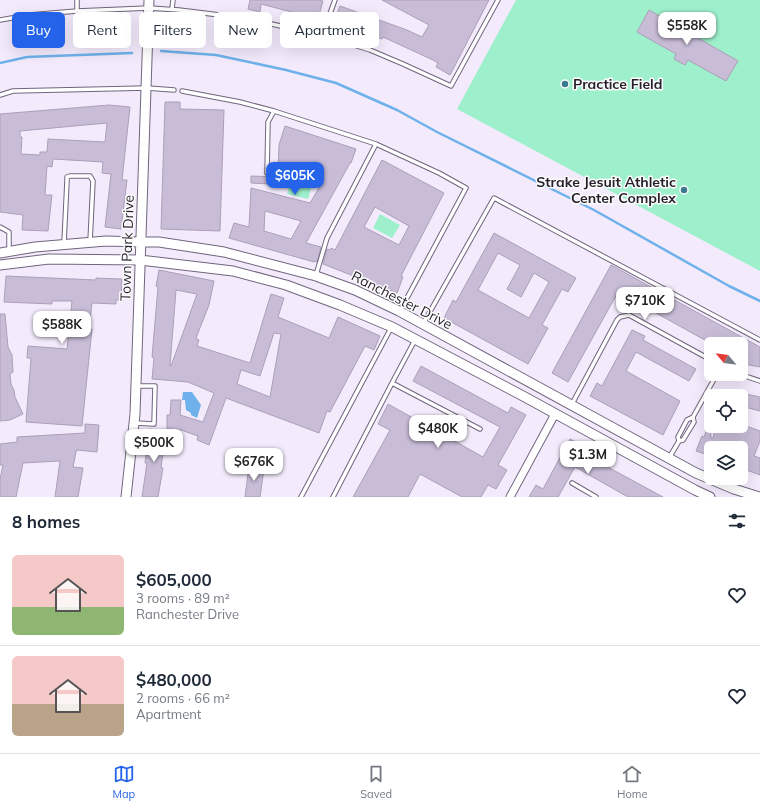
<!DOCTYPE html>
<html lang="en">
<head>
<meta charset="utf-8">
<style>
	body { margin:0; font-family:Mulish,sans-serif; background:#f2f2f3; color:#1f2937; height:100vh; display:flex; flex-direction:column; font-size:15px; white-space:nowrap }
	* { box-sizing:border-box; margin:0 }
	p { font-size:13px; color:#747a83 }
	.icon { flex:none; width:22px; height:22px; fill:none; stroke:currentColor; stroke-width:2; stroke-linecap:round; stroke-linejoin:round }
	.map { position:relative; height:497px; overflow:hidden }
	.sheet { display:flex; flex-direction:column; background:#fff; flex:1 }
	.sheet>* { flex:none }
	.top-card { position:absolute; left:12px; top:12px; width:400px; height:36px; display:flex; gap:8px }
	.needle { width:26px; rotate:299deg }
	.fabs { position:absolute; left:704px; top:337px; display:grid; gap:8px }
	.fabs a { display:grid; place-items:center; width:44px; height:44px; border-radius:6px; background:#fff; box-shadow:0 4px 16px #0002; font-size:20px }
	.price { position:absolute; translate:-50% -34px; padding:0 9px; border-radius:8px; background:#fff; color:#222; font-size:13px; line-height:26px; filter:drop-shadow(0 1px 2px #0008) }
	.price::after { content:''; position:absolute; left:50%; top:24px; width:12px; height:9px; margin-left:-6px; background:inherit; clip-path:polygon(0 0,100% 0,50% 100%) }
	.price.active { background:#2563eb; color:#fff }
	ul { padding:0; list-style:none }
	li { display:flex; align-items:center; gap:12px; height:100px; padding:0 12px }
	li+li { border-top:1px solid #e0e1e3 }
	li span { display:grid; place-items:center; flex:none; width:112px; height:80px; border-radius:6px; color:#555 }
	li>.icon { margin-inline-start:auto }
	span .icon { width:48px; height:48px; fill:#fffc; stroke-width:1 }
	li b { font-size:17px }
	h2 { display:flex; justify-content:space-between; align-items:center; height:48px; padding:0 12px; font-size:17px }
	.pill { padding:0 14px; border-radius:6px; background:#fff; box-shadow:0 4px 16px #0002; font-size:14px; line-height:36px }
	.pill.active { background:#2563eb; color:#fff }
	.menu { display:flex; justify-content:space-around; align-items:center; height:56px; border-top:1px solid #e0e1e3; background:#fff; font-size:11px; color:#747a83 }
	.menu a { display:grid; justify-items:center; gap:2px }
	.menu .active { color:#2563eb }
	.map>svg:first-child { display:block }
	.green { fill:#9df0cb }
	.water { fill:#6eb1eb }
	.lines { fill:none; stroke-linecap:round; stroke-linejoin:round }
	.stream { stroke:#6eb1eb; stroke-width:2.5 }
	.building { fill:#c8bcd7; stroke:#ab9fb9; fill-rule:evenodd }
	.service-casing { stroke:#71657d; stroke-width:5.5 }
	.minor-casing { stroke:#71657d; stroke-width:9 }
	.tertiary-casing { stroke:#71657d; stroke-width:11 }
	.service { stroke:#fff; stroke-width:3.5 }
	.minor { stroke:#fff; stroke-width:7 }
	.tertiary { stroke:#fff; stroke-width:9 }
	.poi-dot { fill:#3b798e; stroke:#fcfcfc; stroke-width:1.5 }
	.labels { text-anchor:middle; stroke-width:3; stroke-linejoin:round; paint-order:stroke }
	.poi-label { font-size:14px; font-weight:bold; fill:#241f29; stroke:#fcfcfc; text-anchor:start }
	.street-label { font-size:14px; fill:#241f29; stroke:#fcfcfc }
</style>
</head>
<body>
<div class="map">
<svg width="760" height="497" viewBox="0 0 760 497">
	<rect width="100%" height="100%" fill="#f3ebfc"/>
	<!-- green -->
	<path class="green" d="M 516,0 L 760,0 L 760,271 L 457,109 Z
		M 291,179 L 312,185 L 308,199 L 287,194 Z
		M 380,214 L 400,225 L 392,238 L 373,228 Z"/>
	<!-- water -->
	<path class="water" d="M 183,392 L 192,392 L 201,405 L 197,418 L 191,415 L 191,413 L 186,410 L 185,400 L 182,400 Z"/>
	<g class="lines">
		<!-- stream -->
		<path class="stream" d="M 161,51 L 216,55 L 286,70 L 336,83 L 397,110 L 437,132 L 594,210 L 729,286 L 760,301
			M 0,63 L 27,57 L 132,53"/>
	</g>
	<!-- building -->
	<path class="building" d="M 250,0 L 318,0 L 323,1 L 318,19 L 261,4 L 260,12 L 248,9 Z
		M 382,0 L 489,0 L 450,75 L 436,67 L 438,63 L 433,60 L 383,37 L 382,39 L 334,21 L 340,6 L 407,30 L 422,37 L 429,25 Z
		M 649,10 L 738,61 L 726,81 L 688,60 L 685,65 L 674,59 L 676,54 L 637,32 Z
		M 165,102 L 180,102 L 180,109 L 224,110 L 220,231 L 161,229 Z
		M 109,105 L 130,107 L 122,180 L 127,180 L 121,229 L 105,227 L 111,174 L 102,173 L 103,162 L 53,159 L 52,167 L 47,166 L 45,195 L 52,195 L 48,231 L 22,230 L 23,215 L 0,212 L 0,114 ZM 107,123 L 105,142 L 48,139 L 47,152 L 40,152 L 40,155 L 21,154 L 22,137 L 20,137 L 20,131 Z
		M 285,126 L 356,149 L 351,163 L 350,163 L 306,243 L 321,247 L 317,262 L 314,261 L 314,262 L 229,238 L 234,223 L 249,227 L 251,188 L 310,203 L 322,183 L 293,173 L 292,178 L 287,178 L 286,185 L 251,183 L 251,176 L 278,177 L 279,145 ZM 265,211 L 301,221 L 291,239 L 264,231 Z
		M 382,160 L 444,193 L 401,276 L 403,277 L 397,293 L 323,264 L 327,249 L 330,250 L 331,248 L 335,250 ZM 375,207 L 409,226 L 399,245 L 364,227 Z
		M 494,233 L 576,278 L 568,292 L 562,289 L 542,325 L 548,328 L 528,364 L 444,318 L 453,300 L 456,302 ZM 498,253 L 520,265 L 507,289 L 521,297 L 534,273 L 549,282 L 529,318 L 478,290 Z
		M 611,265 L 760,347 L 760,367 L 749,365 L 741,360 L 741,344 L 712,344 L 618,292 L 568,382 L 552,373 Z
		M 159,270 L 214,281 L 209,305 L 196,338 L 199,340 L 197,346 L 250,363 L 271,294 L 284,298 L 278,317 L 329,338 L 338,317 L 380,336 L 374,350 L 365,346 L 330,412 L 327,411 L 319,433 L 226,398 L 209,445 L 197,440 L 198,436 L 181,430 L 167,429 L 167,415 L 170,415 L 171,400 L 181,400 L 180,415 L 203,422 L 214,393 L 188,382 L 152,379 L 154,358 L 152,357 L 158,287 L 156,286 ZM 176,290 L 197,294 L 171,366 L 170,366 ZM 274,333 L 281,334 L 270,397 L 237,384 L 241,370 L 260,376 Z
		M 6,276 L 96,280 L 96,278 L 122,279 L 121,300 L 116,300 L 116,304 L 92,303 L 89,329 L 92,329 L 82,426 L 26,422 L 31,358 L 27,358 L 28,346 L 67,349 L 72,301 L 52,301 L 52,304 L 4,302 Z
		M 0,314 L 5,314 L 8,347 L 12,355 L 13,372 L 10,374 L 11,384 L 14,390 L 15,397 L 23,414 L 10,420 L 0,421 Z
		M 632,330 L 645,336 L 643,340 L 696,369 L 689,381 L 636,352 L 626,371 L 680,401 L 663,435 L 590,396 L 597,383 L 602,386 Z
		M 421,366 L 508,413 L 511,407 L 526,415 L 498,465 L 507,470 L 496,489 L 488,485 L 481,497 L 462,497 L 420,474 L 408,497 L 353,497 L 390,430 L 378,424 L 388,404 L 422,423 L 424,420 L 444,431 L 442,434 L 483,457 L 500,427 L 413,381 Z
		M 741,393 L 760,397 L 760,411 L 741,406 Z
		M 710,420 L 711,438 L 713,438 L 716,426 L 741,426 L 741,424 L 760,431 L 760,441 L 754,456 L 760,458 L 760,475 L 741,468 L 741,448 L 711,448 L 711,456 L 696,451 L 702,436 L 704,437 Z
		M 85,424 L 99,425 L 97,452 L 77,450 L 76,452 L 73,467 L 83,468 L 78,497 L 55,497 L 60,461 L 23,463 L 16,497 L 0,497 L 0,479 L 3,465 L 0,465 L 0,444 L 17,442 L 17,437 L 85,433 Z
		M 149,429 L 166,431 L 161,468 L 163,468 L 158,497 L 142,497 L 147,463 L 145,463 Z
		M 570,439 L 585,447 L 582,453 L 663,497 L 628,497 L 575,467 L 558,497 L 529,497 L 536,485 L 543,489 Z
		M 249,466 L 264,469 L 260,497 L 245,497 Z"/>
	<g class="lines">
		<!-- service casing -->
		<g class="service-casing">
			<path id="service" d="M 77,0 L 77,11
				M 172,9 L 173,0
				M 0,20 L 29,15 L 77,11 L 149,8 L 179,10 L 244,18 L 322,35 L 370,50 L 403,64 L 451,86 L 498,0
				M 322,35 L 335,0
				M 182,91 L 240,102 L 274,111 L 376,144 L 439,173 L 466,188 L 400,311
				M 0,95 L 13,91 L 147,88 L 174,90
				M 267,173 L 268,122 L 274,111
				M 0,227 L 9,232 L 9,251
				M 64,243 L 67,181 L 67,177 L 70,176 L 90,176 L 93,181 L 90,242
				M 316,275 L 327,238 L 376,144
				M 423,324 L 494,198 L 760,340
				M 415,340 L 392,383 L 480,429
				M 739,374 L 760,381
				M 572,404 L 617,320 L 620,317 L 629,315 L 711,360
				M 135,423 L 154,424 L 155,386 L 137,386
				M 679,441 L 678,437 L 687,420 L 693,417
				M 669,458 L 679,441 L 683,440 L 694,422 L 693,417 L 717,374
				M 572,483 L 596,497
				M 301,497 L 391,328
				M 333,497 L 392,383"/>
		</g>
		<!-- minor casing -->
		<g class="minor-casing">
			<path id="minor" d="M 510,497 L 555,414"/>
		</g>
		<!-- tertiary casing -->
		<g class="tertiary-casing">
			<path id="tertiary" d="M 0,253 L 35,247 L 106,241 L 141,242 L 159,242 L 224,252 L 316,276 L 355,290 L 399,311 L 696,473 L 734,489 L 759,497
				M 0,265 L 49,259 L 140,260 L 233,271 L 286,285 L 340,305 L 392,327 L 523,396 L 695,490 L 710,497
				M 126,497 L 135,414 L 149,0"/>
		</g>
		<!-- service -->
		<use href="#service" class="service"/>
		<!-- minor -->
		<use href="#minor" class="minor"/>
		<!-- tertiary -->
		<use href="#tertiary" class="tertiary"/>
	</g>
	<!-- markers -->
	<g class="poi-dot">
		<circle cx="565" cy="84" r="4"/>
		<circle cx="684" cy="190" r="4"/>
	</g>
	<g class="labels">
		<!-- poi labels -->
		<g class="poi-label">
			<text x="573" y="89">Practice Field</text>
			<text x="676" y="187" text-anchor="end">Strake Jesuit Athletic<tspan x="676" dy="16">Center Complex</tspan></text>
		</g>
		<!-- street labels -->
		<g class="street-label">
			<text transform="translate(127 248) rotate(-88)" y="5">Town Park Drive</text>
			<text transform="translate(402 300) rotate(27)" y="5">Ranchester Drive</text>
		</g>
	</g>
</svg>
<div class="fabs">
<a><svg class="needle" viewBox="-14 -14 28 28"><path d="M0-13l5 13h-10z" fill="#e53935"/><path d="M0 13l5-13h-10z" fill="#747a83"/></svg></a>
<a><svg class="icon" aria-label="locate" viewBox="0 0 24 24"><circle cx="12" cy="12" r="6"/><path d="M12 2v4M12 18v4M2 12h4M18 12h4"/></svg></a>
<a><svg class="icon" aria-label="layers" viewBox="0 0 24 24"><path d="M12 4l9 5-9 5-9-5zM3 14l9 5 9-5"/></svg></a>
</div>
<b class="price" style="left:687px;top:46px">$558K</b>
<b class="price active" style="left:295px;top:196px">$605K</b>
<b class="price" style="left:645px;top:321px">$710K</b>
<b class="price" style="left:62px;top:345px">$588K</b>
<b class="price" style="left:438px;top:449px">$480K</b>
<b class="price" style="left:154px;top:463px">$500K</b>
<b class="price" style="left:588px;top:475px">$1.3M</b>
<b class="price" style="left:254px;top:482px">$676K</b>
<div class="top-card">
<a class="pill active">Buy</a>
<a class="pill">Rent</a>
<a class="pill">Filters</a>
<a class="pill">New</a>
<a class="pill">Apartment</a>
</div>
</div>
<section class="sheet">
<h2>8 homes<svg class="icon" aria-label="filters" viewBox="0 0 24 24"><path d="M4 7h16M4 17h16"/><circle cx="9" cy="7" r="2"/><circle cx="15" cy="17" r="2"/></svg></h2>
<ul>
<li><span style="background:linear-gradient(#f6c9c9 65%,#8fb573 0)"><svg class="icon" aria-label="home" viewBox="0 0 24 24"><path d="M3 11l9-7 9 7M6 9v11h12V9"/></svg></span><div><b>$605,000</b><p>3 rooms · 89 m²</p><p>Ranchester Drive</p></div><svg class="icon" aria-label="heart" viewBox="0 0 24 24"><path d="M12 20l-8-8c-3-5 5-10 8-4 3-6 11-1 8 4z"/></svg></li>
<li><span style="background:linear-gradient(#f6c9c9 60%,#b9a48a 0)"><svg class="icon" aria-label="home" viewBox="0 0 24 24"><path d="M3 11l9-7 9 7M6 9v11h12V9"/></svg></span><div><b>$480,000</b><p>2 rooms · 66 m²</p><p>Apartment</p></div><svg class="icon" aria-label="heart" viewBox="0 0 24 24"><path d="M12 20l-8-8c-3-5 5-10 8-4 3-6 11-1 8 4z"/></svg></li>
</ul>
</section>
<nav class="menu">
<a class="active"><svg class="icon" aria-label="map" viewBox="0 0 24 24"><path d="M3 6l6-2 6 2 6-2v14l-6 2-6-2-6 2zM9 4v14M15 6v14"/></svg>Map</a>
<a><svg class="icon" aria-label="saved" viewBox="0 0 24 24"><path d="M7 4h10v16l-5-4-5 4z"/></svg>Saved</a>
<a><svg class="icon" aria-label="home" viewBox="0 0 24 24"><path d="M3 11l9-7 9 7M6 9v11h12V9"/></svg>Home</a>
</nav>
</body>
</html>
